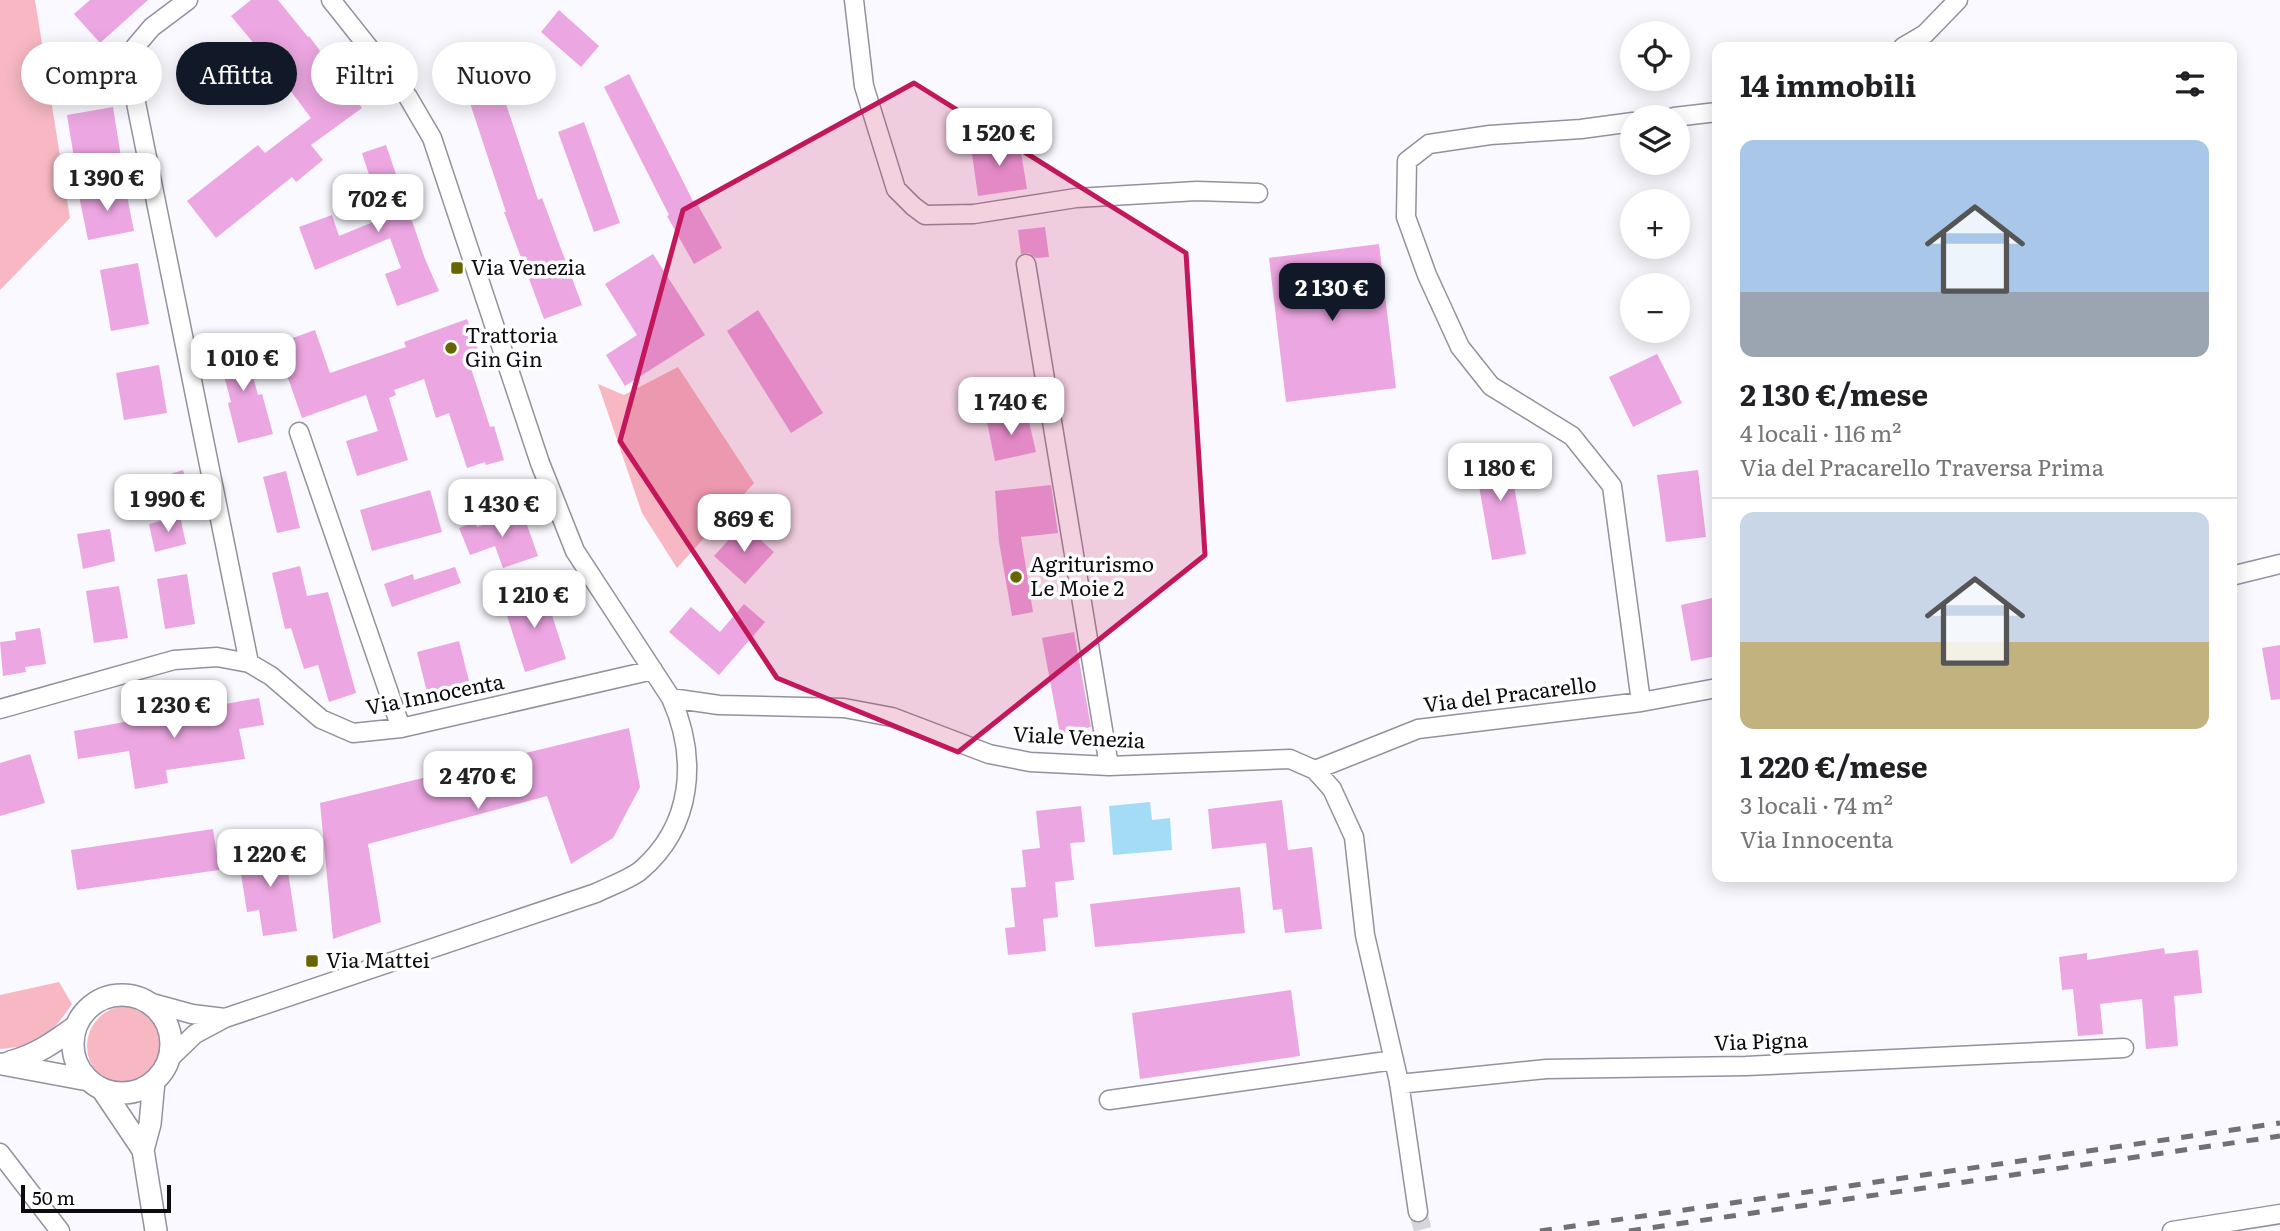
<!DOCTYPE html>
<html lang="it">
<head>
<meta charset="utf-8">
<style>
	body { margin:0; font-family:Literata,serif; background:#f2f2f2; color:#202124; height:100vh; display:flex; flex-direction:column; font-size:26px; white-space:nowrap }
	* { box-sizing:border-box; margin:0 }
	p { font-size:23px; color:#757577 }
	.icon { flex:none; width:38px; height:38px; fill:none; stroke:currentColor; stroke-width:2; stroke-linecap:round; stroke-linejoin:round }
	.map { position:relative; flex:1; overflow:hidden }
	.panel { position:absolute; left:1712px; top:42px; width:525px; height:840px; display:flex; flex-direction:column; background:#fff; border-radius:14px; box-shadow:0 4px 18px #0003 }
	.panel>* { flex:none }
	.banner { position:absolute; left:21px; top:42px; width:665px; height:63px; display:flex; gap:14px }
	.tools { position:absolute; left:1620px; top:21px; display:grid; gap:14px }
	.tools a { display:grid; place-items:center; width:70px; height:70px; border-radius:50%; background:#fff; box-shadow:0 4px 18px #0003; font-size:35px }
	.scale { position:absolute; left:21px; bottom:18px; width:150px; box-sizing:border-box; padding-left:7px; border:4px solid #0d0b10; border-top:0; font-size:19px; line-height:24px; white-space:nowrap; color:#0d0b10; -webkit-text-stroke:5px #fff; paint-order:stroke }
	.price { position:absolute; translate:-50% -60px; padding:0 16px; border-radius:14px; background:#fff; color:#222; font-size:23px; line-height:46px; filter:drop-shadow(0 2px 4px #0008) }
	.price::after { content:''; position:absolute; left:50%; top:42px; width:21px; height:16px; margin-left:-10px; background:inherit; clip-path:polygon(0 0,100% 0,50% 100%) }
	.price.active { background:#111827; color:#fff }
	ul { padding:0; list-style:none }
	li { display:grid; align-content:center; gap:14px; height:371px; padding:0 28px }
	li+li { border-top:2px solid #e0e0e0 }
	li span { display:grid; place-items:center; height:217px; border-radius:14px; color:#555 }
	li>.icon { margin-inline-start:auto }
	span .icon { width:126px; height:126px; fill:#fffc; stroke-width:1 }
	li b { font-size:30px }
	h2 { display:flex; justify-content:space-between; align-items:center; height:84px; padding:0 28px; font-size:30px }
	.chip { padding:0 24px; border-radius:32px; background:#fff; box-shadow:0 4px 18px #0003; font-size:24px; line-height:63px }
	.chip.active { background:#111827; color:#fff }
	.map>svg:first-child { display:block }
	.green { fill:#f7b8c3 }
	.water { fill:#a4dbf5 }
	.building { fill:#eca6e1 }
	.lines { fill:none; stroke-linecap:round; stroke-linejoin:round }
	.minor-tunnel { stroke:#d6d5db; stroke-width:18; stroke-dasharray:18 9; stroke-linecap:butt }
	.minor-casing { stroke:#94909e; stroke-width:21 }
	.tertiary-casing { stroke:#94909e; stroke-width:24 }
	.minor { stroke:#fff; stroke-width:18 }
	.tertiary { stroke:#fff; stroke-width:21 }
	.rail { stroke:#727075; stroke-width:5; stroke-dasharray:12 12; stroke-linecap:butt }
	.marked { fill:#c2185b; fill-opacity:0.2; stroke:#c2185b; stroke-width:5; stroke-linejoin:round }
	.poi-dot { fill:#660; stroke:#fff; stroke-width:2.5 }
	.labels { text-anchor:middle; stroke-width:7; stroke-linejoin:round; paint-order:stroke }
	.poi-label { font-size:21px; fill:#0d0b10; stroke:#fff; text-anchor:start }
	.street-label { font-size:21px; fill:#0d0b10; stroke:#fff }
</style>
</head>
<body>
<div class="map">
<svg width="2280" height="1231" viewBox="0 0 2280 1231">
	<rect width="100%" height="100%" fill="#faf9ff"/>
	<!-- green -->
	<path class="green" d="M 0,0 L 35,0 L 70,218 L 0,290 Z
		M 678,367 L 754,483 L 677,568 L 642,513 L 598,384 L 624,395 Z
		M 59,982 L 72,1004 C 50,1036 39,1046 0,1049 L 0,995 Z
		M87 1046a40 40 0 1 1 80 0a40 40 0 1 1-80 0Z"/>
	<!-- water -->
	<path class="water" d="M 1150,802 L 1152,820 L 1170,818 L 1172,850 L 1113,855 L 1109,806 Z"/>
	<!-- building -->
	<path class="building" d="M 90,0 L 148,0 L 100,43 L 74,14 Z
		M 251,0 L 278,0 L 308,37 L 309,36 L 362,108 L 311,145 L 323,160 L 296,182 L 292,177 L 216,238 L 187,201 L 258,145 L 265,153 L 311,118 L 266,58 L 231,16 Z
		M 559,10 L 599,46 L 581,67 L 541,32 Z
		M 67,46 L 102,46 L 102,74 L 67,74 Z
		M 629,74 L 693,201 L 695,200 L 722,248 L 694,264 L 667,216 L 669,215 L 604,87 Z
		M 498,80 L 538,200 L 542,198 L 582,305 L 544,319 L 504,212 L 506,212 L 466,91 Z
		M 113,107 L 121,157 L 75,164 L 67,115 Z
		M 584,122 L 620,223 L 594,232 L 558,132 Z
		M 1019,140 L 1027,189 L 978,196 L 971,147 Z
		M 386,145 L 425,259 L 439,291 L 397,306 L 385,274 L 401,268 L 390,238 L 315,270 L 299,227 L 332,215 L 339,236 L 383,218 L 362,153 Z
		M 125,186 L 134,231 L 88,240 L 79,196 Z
		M 1045,227 L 1049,257 L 1036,258 L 1029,253 L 1021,254 L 1018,230 Z
		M 1379,244 L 1396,388 L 1286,402 L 1269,258 Z
		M 653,254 L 705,335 L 625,386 L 606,355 L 637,335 L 605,284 Z
		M 138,263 L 149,324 L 111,331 L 100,270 Z
		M 758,310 L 823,413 L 791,433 L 727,331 Z
		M 467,319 L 481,358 L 469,362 L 490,427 L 494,426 L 504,460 L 486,465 L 485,462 L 467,468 L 449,413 L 436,418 L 424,379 L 394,390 L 396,395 L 389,398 L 408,460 L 357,476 L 346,441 L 378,431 L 366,395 L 302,418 L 276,344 L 315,330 L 330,373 L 406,347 L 404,342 Z
		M 243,339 L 258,395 L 262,394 L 273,434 L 238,443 L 228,403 L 231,402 L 216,346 Z
		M 1657,354 L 1682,403 L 1633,427 L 1609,377 Z
		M 159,365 L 167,413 L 124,420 L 116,373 Z
		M 1027,413 L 1036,452 L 995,461 L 987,422 Z
		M 1507,446 L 1526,554 L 1492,560 L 1473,452 Z
		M 183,470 L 193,504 L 164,513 L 154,479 Z
		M 1698,470 L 1706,537 L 1666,542 L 1657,475 Z
		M 286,471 L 300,528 L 277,533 L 263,477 Z
		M 1051,485 L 1058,533 L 1021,537 L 1033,612 L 1012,616 L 999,542 L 995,491 Z
		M 430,490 L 442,532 L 372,551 L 360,510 Z
		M 522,511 L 538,556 L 503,568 L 495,546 L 470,555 L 459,528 L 475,522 L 477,527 Z
		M 180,516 L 186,544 L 155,552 L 149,524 Z
		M 743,524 L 774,552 L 745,584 L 714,556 Z
		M 110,529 L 115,561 L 83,569 L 77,534 Z
		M 300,566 L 307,596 L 328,592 L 356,693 L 329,702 L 318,665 L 304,669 L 291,628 L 285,629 L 272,573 Z
		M 455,567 L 461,583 L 392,607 L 384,584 L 413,574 L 414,580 Z
		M 187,574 L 195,624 L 165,629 L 157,579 Z
		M 119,586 L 128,638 L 94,643 L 86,591 Z
		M 543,587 L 566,659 L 525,672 L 502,600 Z
		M 1717,597 L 1717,656 L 1691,661 L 1681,605 Z
		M 744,604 L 765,622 L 719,675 L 669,632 L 691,607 L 720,632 Z
		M 40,628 L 46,664 L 25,667 L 26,672 L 3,676 L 0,642 L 16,640 L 15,632 Z
		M 1074,632 L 1091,727 L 1060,734 L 1042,638 Z
		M 459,641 L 469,681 L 427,692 L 417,652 Z
		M 2280,645 L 2280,699 L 2271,700 L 2262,648 Z
		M 259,698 L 264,725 L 239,729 L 245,759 L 166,770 L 168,783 L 135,789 L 129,751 L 78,759 L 74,731 Z
		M 629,728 L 640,787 L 613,838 L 571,864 L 547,796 L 368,844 L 381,922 L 333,939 L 320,803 Z
		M 30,754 L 45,803 L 0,816 L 0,763 Z
		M 1282,800 L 1288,850 L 1312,847 L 1322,929 L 1285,933 L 1282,909 L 1273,910 L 1266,843 L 1212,849 L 1208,809 Z
		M 1081,806 L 1085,842 L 1070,843 L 1074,880 L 1055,882 L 1058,917 L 1043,919 L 1046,951 L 1008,955 L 1005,928 L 1015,927 L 1011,888 L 1026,887 L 1022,850 L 1040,848 L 1036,811 Z
		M 213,829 L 219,870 L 77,890 L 71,850 Z
		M 283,839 L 297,931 L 263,936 L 259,910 L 247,912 L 241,874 L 254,872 L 250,845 Z
		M 1240,887 L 1245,933 L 1095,947 L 1090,904 Z
		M 2164,948 L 2165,954 L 2198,950 L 2202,993 L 2174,996 L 2178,1046 L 2146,1049 L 2142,999 L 2100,1004 L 2103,1034 L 2078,1036 L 2073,989 L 2062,990 L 2059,957 L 2087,953 L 2087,960 Z
		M 1291,990 L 1300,1056 L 1140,1079 L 1132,1013 Z"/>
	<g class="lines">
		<!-- minor-tunnel -->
		<path class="minor-tunnel" d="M 1418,1212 L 1423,1231"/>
		<!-- minor casing -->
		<g class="minor-casing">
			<path id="minor" d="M 188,0 L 152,27 L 135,47 L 130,73 L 249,663
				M 854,0 L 864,86 L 896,189 L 913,206 L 925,215 L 974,214 L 1076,198 L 1197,191 L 1258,193
				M 1903,47 L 1925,34 L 1958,0
				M 1674,117 L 1717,112
				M 1633,122 L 1581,129 L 1490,135 L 1429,144 L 1407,161 L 1406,217 L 1427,275 L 1460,347 L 1491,386 L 1572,436 L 1612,486 L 1641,702
				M 1026,264 L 1109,766
				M 299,432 L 401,728
				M 2231,576 L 2280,564
				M 671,698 L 719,705 L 844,708 L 892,717 L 989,754 L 1030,762 L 1109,766 L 1290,759 L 1315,770 L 1332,789 L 1354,837 L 1365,935 L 1399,1082 L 1418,1212
				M 0,709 L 174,660 L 217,657 L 249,663 L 271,676 L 321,719 L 353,733 L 401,728 L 653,670
				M 1315,770 L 1418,729 L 1641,702 L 1717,688
				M 148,1002 L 192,1014 L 225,1018
				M 169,1059 L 195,1034 L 225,1018 L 596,893 C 610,886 628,880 640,871 C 693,826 698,758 671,698 L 575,551 L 540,463 L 432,138 L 408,97 L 331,0
				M 1399,1084 L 1546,1069 L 1746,1066 L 2124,1048
				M 1109,1100 L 1394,1060
				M 0,1153 L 60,1231
				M 2172,1231 L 2280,1214"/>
		</g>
		<!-- tertiary casing -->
		<g class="tertiary-casing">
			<path id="tertiary" d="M73 1044a49 49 0 1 1 98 0a49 49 0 1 1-98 0Z
				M 10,1062 C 36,1055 53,1043 75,1027
				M 2,1064 L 88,1080
				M 154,1081 L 150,1124 L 143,1150 L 156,1231
				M 102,1089 L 143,1150"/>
		</g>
		<!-- minor -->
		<use href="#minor" class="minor"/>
		<!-- tertiary -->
		<use href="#tertiary" class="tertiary"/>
		<!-- rail -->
		<path class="rail" d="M 1540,1231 L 2280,1123
			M 1629,1231 L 2280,1136"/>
	</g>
	<!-- marked area -->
	<path class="marked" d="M 914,83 L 1186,253 L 1205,555 L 958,752 L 777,678 L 620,441 L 683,210 Z"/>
	<!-- markers -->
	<g class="poi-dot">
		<rect x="450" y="261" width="14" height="14" rx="3.5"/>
		<circle cx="451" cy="348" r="7"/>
		<circle cx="1016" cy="577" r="7"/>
		<rect x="305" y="954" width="14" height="14" rx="3.5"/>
	</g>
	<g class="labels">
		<!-- poi labels -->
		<g class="poi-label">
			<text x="471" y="275">Via Venezia</text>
			<text x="465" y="343">Trattoria<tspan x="465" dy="24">Gin Gin</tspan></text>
			<text x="1030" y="572">Agriturismo<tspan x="1030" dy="24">Le Moie 2</tspan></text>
			<text x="326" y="968">Via Mattei</text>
		</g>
		<!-- street labels -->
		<g class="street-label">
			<text transform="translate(435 695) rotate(-11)" y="7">Via Innocenta</text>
			<text transform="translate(1510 695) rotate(-7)" y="7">Via del Pracarello</text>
			<text transform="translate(1079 738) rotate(3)" y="7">Viale Venezia</text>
			<text transform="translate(1761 1042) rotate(-2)" y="7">Via Pigna</text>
		</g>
	</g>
</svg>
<div class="tools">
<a><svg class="icon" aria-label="locate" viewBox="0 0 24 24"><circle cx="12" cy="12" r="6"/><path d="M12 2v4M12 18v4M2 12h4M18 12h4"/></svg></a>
<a><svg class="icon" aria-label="layers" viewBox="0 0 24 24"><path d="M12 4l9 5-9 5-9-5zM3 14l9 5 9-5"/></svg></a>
<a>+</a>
<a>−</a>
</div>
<div class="scale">50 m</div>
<b class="price" style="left:999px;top:168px">1 520 €</b>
<b class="price" style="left:107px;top:213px">1 390 €</b>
<b class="price" style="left:378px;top:234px">702 €</b>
<b class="price active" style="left:1332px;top:323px">2 130 €</b>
<b class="price" style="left:243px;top:393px">1 010 €</b>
<b class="price" style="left:1011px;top:437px">1 740 €</b>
<b class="price" style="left:1500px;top:503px">1 180 €</b>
<b class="price" style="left:168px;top:534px">1 990 €</b>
<b class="price" style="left:502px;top:539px">1 430 €</b>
<b class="price" style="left:744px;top:554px">869 €</b>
<b class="price" style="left:534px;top:630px">1 210 €</b>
<b class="price" style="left:174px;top:740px">1 230 €</b>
<b class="price" style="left:478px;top:811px">2 470 €</b>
<b class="price" style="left:270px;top:889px">1 220 €</b>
<div class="banner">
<a class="chip">Compra</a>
<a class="chip active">Affitta</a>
<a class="chip">Filtri</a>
<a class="chip">Nuovo</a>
</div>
<section class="panel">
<h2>14 immobili<svg class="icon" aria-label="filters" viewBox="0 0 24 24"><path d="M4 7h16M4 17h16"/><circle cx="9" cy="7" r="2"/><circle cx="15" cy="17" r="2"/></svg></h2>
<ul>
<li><span style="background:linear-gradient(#a9c7e8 70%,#9aa5b1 0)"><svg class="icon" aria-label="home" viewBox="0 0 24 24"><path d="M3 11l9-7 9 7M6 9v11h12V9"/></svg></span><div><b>2 130 €/mese</b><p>4 locali · 116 m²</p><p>Via del Pracarello Traversa Prima</p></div></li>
<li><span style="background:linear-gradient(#c9d6e8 60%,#c2b280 0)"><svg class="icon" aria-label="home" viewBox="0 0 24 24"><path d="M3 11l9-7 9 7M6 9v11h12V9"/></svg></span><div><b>1 220 €/mese</b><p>3 locali · 74 m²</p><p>Via Innocenta</p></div></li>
</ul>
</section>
</div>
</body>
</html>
